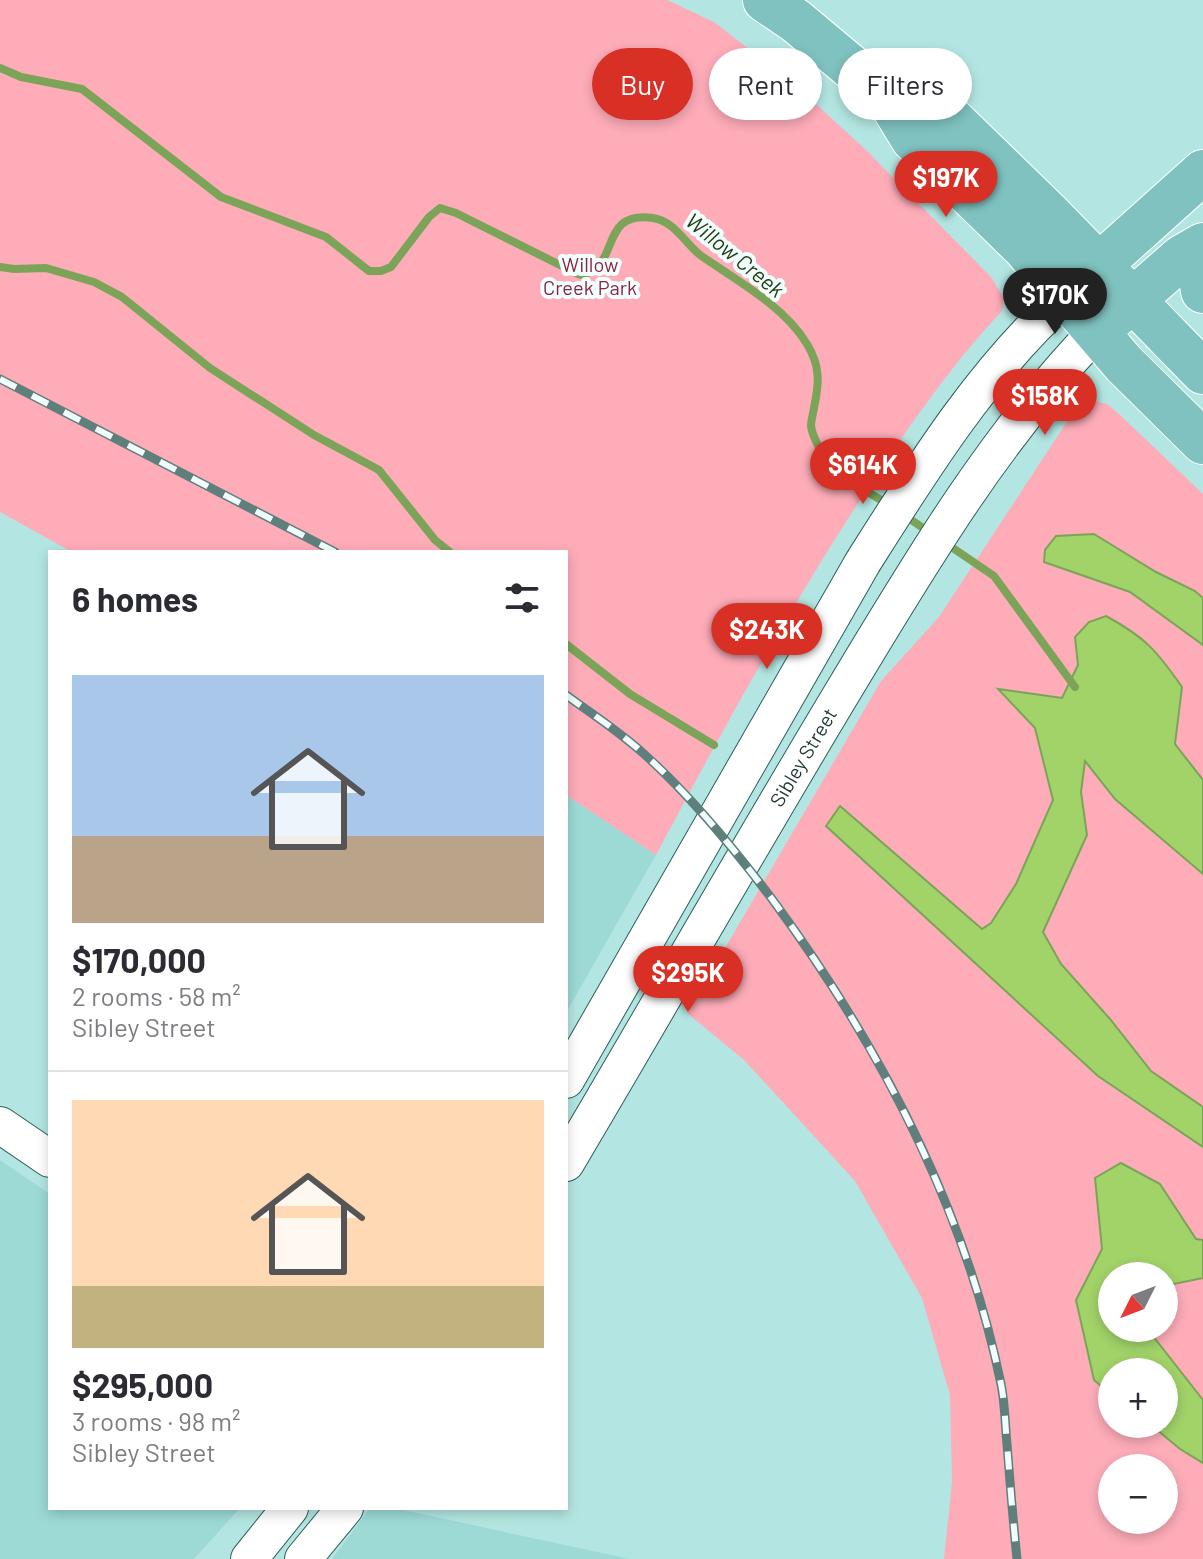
<!DOCTYPE html>
<html lang="en">
<head>
<meta charset="utf-8">
<style>
	body { margin:0; font-family:Barlow,sans-serif; background:#f7f7f7; color:#2b2b33; height:100vh; display:flex; flex-direction:column; font-size:30px; white-space:nowrap }
	* { box-sizing:border-box; margin:0 }
	p { font-size:26px; color:#7c7c81 }
	.icon { flex:none; width:44px; height:44px; fill:none; stroke:currentColor; stroke-width:2; stroke-linecap:round; stroke-linejoin:round }
	.map { position:relative; flex:1; overflow:hidden }
	.drawer { position:absolute; left:48px; top:550px; width:520px; height:960px; display:flex; flex-direction:column; background:#fff; border-radius:0px; box-shadow:0 4px 12px #0003 }
	.drawer>* { flex:none }
	.banner { position:absolute; left:592px; top:48px; width:490px; height:72px; display:flex; gap:16px }
	.needle { width:52px; rotate:228deg }
	.controls { position:absolute; left:1098px; top:1262px; display:grid; gap:16px }
	.controls a { display:grid; place-items:center; width:80px; height:80px; border-radius:50%; background:#fff; box-shadow:0 4px 12px #0003; font-size:40px }
	.price { position:absolute; translate:-50% -68px; padding:0 18px; border-radius:28px; background:#d93025; color:#fff; font-size:26px; line-height:52px; filter:drop-shadow(0 2px 4px #0008) }
	.price::after { content:''; position:absolute; left:50%; top:48px; width:24px; height:18px; margin-left:-12px; background:inherit; clip-path:polygon(0 0,100% 0,50% 100%) }
	.price.current { background:#222; color:#fff }
	ul { padding:0; list-style:none }
	li { display:grid; align-content:center; gap:16px; height:424px; padding:0 24px }
	li+li { border-top:2px solid #e1e1e2 }
	li span { display:grid; place-items:center; height:248px; border-radius:0px; color:#555 }
	li>.icon { margin-inline-start:auto }
	span .icon { width:144px; height:144px; fill:#fffc; stroke-width:1 }
	li b { font-size:34px }
	h2 { display:flex; justify-content:space-between; align-items:center; height:96px; padding:0 24px; font-size:34px }
	.tag { padding:0 28px; border-radius:36px; background:#fff; box-shadow:0 4px 12px #0003; font-size:28px; line-height:72px }
	.tag.current { background:#d93025; color:#fff }
	.map>svg:first-child { display:block }
	.built { fill:#9ddad6 }
	.green { fill:#fdacb8; fill-rule:evenodd }
	.water { fill:#a1d369; stroke:#7ba459; stroke-width:2 }
	.lines { fill:none; stroke-linecap:round; stroke-linejoin:round }
	.stream { stroke:#7ba459; stroke-width:8 }
	.minor-casing { stroke:#2d5e5a; stroke-width:38 }
	.major-casing { stroke:#fff; stroke-width:46 }
	.minor { stroke:#fff; stroke-width:36 }
	.major { stroke:#7fc2bf; stroke-width:44 }
	.rail-casing { stroke:#5e7f7c; stroke-width:9 }
	.rail { stroke:#f0fffe; stroke-width:6; stroke-dasharray:18; stroke-linecap:butt }
	.labels { text-anchor:middle; stroke-width:8; stroke-linejoin:round; paint-order:stroke }
	.park-label { font-size:20px; fill:#8c233f; stroke:#f0fffe }
	.street-label { font-size:20px; fill:#223735; stroke:#f0fffe }
	.water-label { font-size:22px; font-style:italic; fill:#273b10; stroke:#f0fffe }
</style>
</head>
<body>
<div class="map">
<svg width="1203" height="1559" viewBox="0 0 1203 1559">
	<rect width="100%" height="100%" fill="#b3e6e2"/>
	<!-- built -->
	<path class="built" d="M 566,795 L 656,855 L 566,1013 Z
		M 0,1160 L 50,1194 L 50,1508 L 240,1508 L 194,1559 L 0,1559 Z
		M 370,1508 L 394,1508 L 630,1559 L 332,1559 Z"/>
	<!-- green -->
	<path class="green" d="M 0,0 L 667,0 L 714,22 L 794,84 L 865,149 L 991,277 L 1004,298 L 1002,311 C 950,366 908,428 866,491 C 789,608 722,731 656,855 L 566,795 L 566,552 L 72,552 L 0,512 Z
		M 1095,401 L 1107,404 L 1118,413 L 1203,494 L 1203,1559 L 944,1559 L 952,1482 L 950,1395 L 922,1298 L 855,1181 L 744,1060 L 687,1013 L 881,681 L 939,617 L 1074,411 L 1084,403 ZM 1112,1276 L 1164,1276 L 1164,1328 L 1112,1328 ZM 1112,1372 L 1164,1372 L 1164,1424 L 1112,1424 ZM 1112,1468 L 1164,1468 L 1164,1520 L 1112,1520 Z"/>
	<!-- water -->
	<path class="water" d="M 1094,534 L 1156,572 L 1195,591 L 1203,598 L 1203,645 L 1130,592 L 1044,562 L 1045,550 L 1056,536 Z
		M 1106,616 C 1145,637 1157,651 1182,687 L 1175,744 L 1203,780 L 1203,874 L 1115,799 L 1085,761 L 1081,792 L 1087,835 L 1043,932 L 1061,964 L 1110,1019 L 1151,1071 L 1203,1107 L 1203,1147 L 1098,1076 L 826,826 L 840,806 L 982,929 L 991,923 L 1016,884 L 1053,800 L 1035,728 L 998,689 L 1062,698 L 1078,665 L 1075,637 L 1089,622 Z
		M 1121,1163 L 1160,1184 L 1196,1239 L 1203,1240 L 1203,1278 L 1164,1286 L 1164,1276 L 1112,1276 L 1112,1328 L 1152,1328 L 1153,1336 L 1203,1400 L 1203,1463 L 1180,1449 L 1150,1424 L 1164,1424 L 1164,1372 L 1112,1372 L 1112,1395 L 1094,1380 L 1076,1300 L 1102,1249 L 1095,1178 Z"/>
	<g class="lines">
		<!-- stream -->
		<path class="stream" d="M 0,68 L 21,77 L 82,89 L 221,197 L 326,237 L 369,271 L 381,271 L 391,267 L 429,217 L 440,208 L 456,213 L 580,275 C 622,269 597,210 653,218 C 674,221 685,243 700,255 C 736,280 784,306 807,344 C 821,367 819,384 814,408 C 813,414 811,421 811,426 C 812,436 823,456 829,464 C 839,476 875,496 889,505
			M 0,267 L 14,269 L 46,268 L 94,282 L 122,297 L 210,368 L 314,435 L 379,470 L 435,540 L 450,552
			M 904,515 L 929,532
			M 944,542 L 994,576 L 1075,687
			M 566,644 L 630,694 L 714,745"/>
		<!-- minor casing -->
		<g class="minor-casing">
			<g id="minor">
				<path d="M 566,1080 L 863,562 C 923,467 982,372 1066,296"/>
				<path d="M 0,1125 L 50,1159"/>
				<path id="s1" d="M 566,1163 C 661,1003 752,842 848,683 C 922,560 996,436 1096,332"/>
				<path d="M 249,1559 L 290,1508"/>
				<path d="M 303,1559 L 345,1508"/>
			</g>
		</g>
		<!-- major casing -->
		<g class="major-casing">
			<path id="major" d="M 765,0 L 796,21 L 888,98 L 913,139 L 1024,247 L 1124,364 L 1203,442
				M 888,98 L 941,109 L 1050,215 L 1203,372
				M 1203,248 L 1199,265 L 1203,291
				M 1076,286 L 1203,172
				M 1110,320 L 1182,257 L 1203,245"/>
		</g>
		<!-- minor -->
		<use href="#minor" class="minor"/>
		<!-- major -->
		<use href="#major" class="major"/>
		<!-- rail casing -->
		<g class="rail-casing">
			<path id="rail" d="M 0,379 L 335,552
				M 566,695 C 592,714 620,732 644,754 C 690,795 735,850 772,899 C 878,1043 965,1208 1001,1384 C 1005,1403 1005,1424 1007,1444 C 1010,1482 1013,1521 1017,1559"/>
		</g>
		<!-- rail -->
		<use href="#rail" class="rail"/>
	</g>
	<g class="labels">
		<!-- park labels -->
		<g class="park-label">
			<text x="590" y="272">Willow<tspan x="590" dy="23">Creek Park</tspan></text>
		</g>
		<!-- street labels -->
		<g class="street-label">
			<text dy="7" stroke="none"><textPath href="#s1" startOffset="470">Sibley Street</textPath></text>
		</g>
		<!-- water labels -->
		<g class="water-label">
			<text transform="translate(735 255) rotate(39)" y="8">Willow Creek</text>
		</g>
	</g>
</svg>
<div class="controls">
<a><svg class="needle" viewBox="-14 -14 28 28"><path d="M0-13l5 13h-10z" fill="#e53935"/><path d="M0 13l5-13h-10z" fill="#7c7c81"/></svg></a>
<a>+</a>
<a>−</a>
</div>
<b class="price" style="left:946px;top:219px">$197K</b>
<b class="price current" style="left:1055px;top:336px">$170K</b>
<b class="price" style="left:1045px;top:437px">$158K</b>
<b class="price" style="left:863px;top:506px">$614K</b>
<b class="price" style="left:767px;top:671px">$243K</b>
<b class="price" style="left:688px;top:1014px">$295K</b>
<div class="banner">
<a class="tag current">Buy</a>
<a class="tag">Rent</a>
<a class="tag">Filters</a>
</div>
<section class="drawer">
<h2>6 homes<svg class="icon" aria-label="filters" viewBox="0 0 24 24"><path d="M4 7h16M4 17h16"/><circle cx="9" cy="7" r="2"/><circle cx="15" cy="17" r="2"/></svg></h2>
<ul>
<li><span style="background:linear-gradient(#a9c7e8 65%,#b9a48a 0)"><svg class="icon" aria-label="home" viewBox="0 0 24 24"><path d="M3 11l9-7 9 7M6 9v11h12V9"/></svg></span><div><b>$170,000</b><p>2 rooms · 58 m²</p><p>Sibley Street</p></div></li>
<li><span style="background:linear-gradient(#ffd9b3 75%,#c2b280 0)"><svg class="icon" aria-label="home" viewBox="0 0 24 24"><path d="M3 11l9-7 9 7M6 9v11h12V9"/></svg></span><div><b>$295,000</b><p>3 rooms · 98 m²</p><p>Sibley Street</p></div></li>
</ul>
</section>
</div>
</body>
</html>
